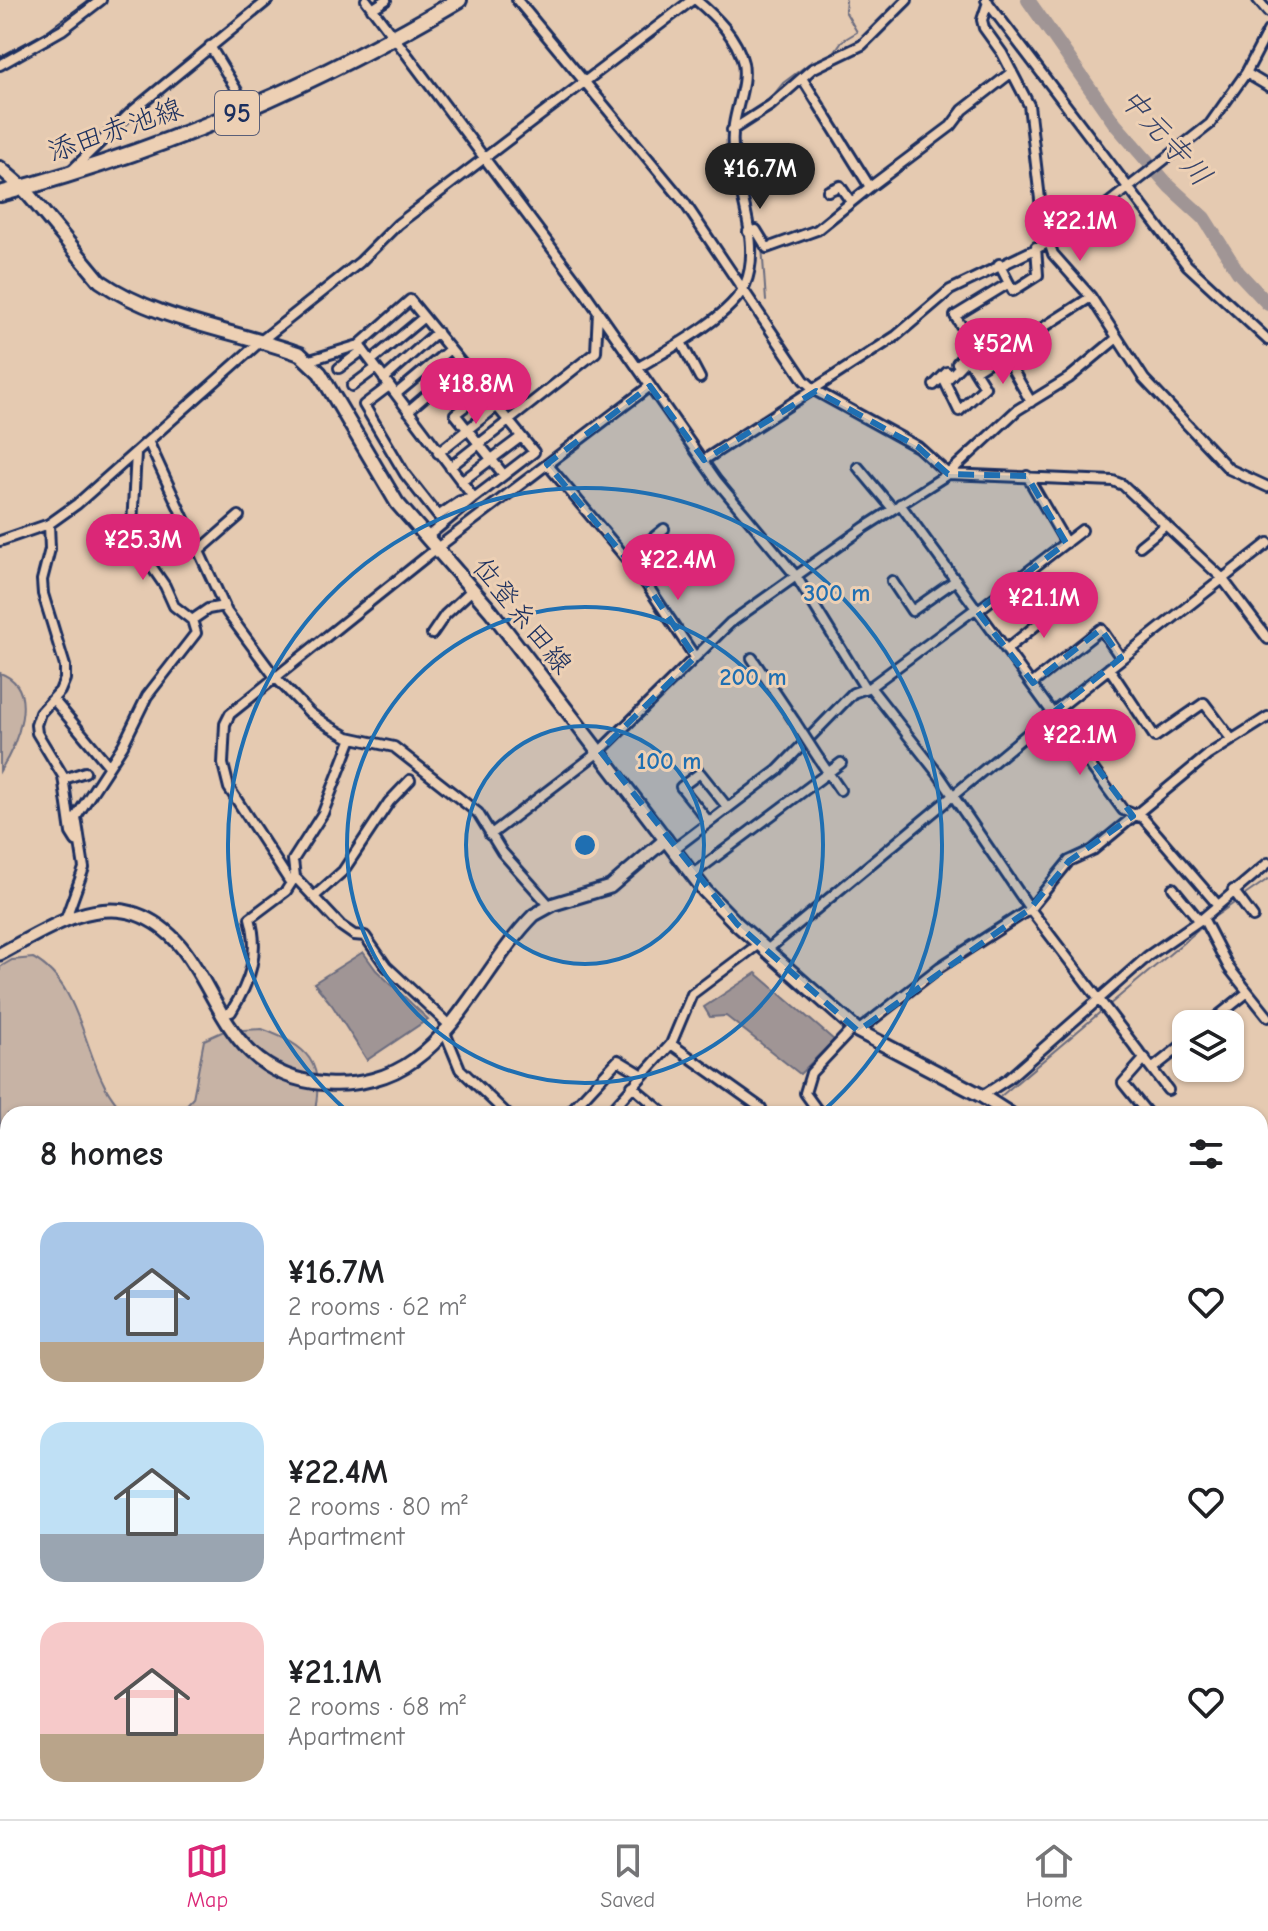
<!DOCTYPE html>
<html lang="en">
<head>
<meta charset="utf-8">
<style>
	body { margin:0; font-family:"Comic Neue","Klee One",sans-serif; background:#f2f2f2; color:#202124; height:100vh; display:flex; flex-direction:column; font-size:30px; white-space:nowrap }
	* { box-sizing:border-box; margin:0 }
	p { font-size:26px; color:#757577 }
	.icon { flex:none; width:44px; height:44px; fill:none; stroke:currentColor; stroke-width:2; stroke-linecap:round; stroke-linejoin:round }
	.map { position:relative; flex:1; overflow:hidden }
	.side { position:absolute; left:0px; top:1106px; width:1268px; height:714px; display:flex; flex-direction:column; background:#fff; border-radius:24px 24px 0 0; box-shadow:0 2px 6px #0004 }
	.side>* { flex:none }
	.tools { position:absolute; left:1172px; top:1010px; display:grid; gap:16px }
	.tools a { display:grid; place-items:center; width:72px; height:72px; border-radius:16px; background:#fff; box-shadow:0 2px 6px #0004; font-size:40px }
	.price { position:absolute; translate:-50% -68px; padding:0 18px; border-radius:28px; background:#db2777; color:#fff; font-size:26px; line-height:52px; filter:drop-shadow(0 2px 4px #0008) }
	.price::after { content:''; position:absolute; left:50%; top:48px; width:24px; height:18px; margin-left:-12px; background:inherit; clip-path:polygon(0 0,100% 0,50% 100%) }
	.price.selected { background:#222; color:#fff }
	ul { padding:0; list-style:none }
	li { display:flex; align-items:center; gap:24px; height:200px; padding:0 40px }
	li span { display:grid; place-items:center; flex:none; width:224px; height:160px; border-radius:24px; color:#555 }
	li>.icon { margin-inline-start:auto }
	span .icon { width:96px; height:96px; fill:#fffc; stroke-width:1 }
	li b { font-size:34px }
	h2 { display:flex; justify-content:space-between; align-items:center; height:96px; padding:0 40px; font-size:34px }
	.tabs { display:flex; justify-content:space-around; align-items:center; height:112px; border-top:2px solid #e0e0e0; background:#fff; font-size:22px; color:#757577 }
	.tabs a { display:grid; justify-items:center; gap:4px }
	.tabs .selected { color:#db2777 }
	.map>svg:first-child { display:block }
	.green { fill:#c7b3a5; stroke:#717182; stroke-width:2 }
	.water { fill:#a09595; stroke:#6b6c7f; stroke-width:2 }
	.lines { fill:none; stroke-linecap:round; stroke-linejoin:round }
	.stream { stroke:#6b6c7f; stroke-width:2 }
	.river { stroke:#a09595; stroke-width:14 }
	.minor-casing { stroke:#1b2f5e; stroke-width:14 }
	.tertiary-casing { stroke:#1b2f5e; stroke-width:17 }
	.secondary-casing { stroke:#1b2f5e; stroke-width:18 }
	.primary-casing { stroke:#1b2f5e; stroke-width:20 }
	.minor { stroke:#edd0b4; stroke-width:8 }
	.tertiary { stroke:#edd0b4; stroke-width:11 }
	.secondary { stroke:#edd0b4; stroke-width:12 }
	.primary { stroke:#edd0b4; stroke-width:14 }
	.rail { stroke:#1b2f5e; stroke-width:2 }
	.minor-bridge-casing { stroke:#1b2f5e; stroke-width:14; stroke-linecap:butt }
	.minor-bridge { stroke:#edd0b4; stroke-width:8 }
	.marked { fill:#1f6fb2; fill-opacity:0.2; stroke:#1f6fb2; stroke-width:6; stroke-dasharray:16 10; stroke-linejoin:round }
	.ring { fill:none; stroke:#1f6fb2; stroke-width:4 }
	.labels { text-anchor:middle; stroke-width:6; stroke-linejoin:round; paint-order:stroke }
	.shield { fill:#edd0b4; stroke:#5a5f78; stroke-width:2 }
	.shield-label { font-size:26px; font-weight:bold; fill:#1b2f5e }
	.street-label { font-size:28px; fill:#1b2f5e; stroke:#edd0b4 }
	.water-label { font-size:30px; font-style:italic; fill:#364369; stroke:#edd0b4 }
	.centre { fill:#1f6fb2; stroke:#edd0b4; stroke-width:4 }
	.ring-label { font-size:24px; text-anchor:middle; font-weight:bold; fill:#1f6fb2; stroke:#edd0b4; stroke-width:6; stroke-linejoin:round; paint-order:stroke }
</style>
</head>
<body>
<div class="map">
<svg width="1268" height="1819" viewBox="0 0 1268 1819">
	<rect width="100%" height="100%" fill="#e5cab1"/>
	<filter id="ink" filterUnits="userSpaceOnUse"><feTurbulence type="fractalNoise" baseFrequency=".0125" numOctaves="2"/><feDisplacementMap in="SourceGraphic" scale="16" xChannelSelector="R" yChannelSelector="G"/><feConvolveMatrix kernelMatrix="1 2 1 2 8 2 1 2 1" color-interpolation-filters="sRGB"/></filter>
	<g filter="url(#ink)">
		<!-- green -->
		<path class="green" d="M 0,673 C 42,688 16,746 0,771 Z
			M 33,958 C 77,982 82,1040 103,1082 C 108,1094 117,1104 124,1114 L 8,1114 L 8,1812 L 877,1812 L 868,1819 L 0,1819 L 0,967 L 12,960 Z
			M 262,1029 C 307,1046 326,1062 314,1114 L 178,1114 L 193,1098 L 204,1040 L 224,1031 Z"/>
		<!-- water -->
		<path class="water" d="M 363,952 L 376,970 L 428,1019 L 367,1060 L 332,1005 L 314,983 Z
			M 756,973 L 834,1040 L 800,1074 L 726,1016 L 710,1017 L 704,1007 Z"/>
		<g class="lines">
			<!-- stream -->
			<path class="stream" d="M 767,103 L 783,83 L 811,62 L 832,55 L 842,41 L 857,32 L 845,11 L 846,0
				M 737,131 L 744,188
				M 762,246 L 766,301
				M 1242,897 L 1268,879
				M 1210,920 L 1237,901
				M 1109,1005 L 1202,927
				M 1001,1096 L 1104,1009"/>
			<!-- river -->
			<path class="river" d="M 1028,0 L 1115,124 L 1169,186 L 1204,218 L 1238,272 L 1268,304"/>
			<!-- minor casing -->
			<g class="minor-casing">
				<path id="minor" d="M 366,0 L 581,287 L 716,480 L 796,576 L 865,688
					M 517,0 L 684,202 L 804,380 L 816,391 L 918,447 L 948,474 L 1113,481 L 1123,485 L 1221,577 L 1268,639
					M 986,0 L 1187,265 L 1268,340
					M 1258,0 L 1268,12
					M 988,2 L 982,20 L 984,28 L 1002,53 L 1029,105 L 1043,225 L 1053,254 L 1091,297 L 1144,379 L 1229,469 L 1268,487
					M 372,9 L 386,0
					M 210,46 L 248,109
					M 0,65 L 62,30 L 101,0
					M 1246,73 L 1268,86
					M 732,130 L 771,105 L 812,69 L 862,45 L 907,0
					M 72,170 L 130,113 L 268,0
					M 870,187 L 951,126 L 963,110 L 1012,72
					M 828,191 L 840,186 L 851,202
					M 740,192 L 770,180
					M 748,232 L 756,230 L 767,248 L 817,230 L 870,187 L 802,78
					M 999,264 L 1013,291 L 1038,275 L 1036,247
					M 681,342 L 700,378
					M 359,345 L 410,300 L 534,452 L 474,498 L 460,501 L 438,516 L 405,474 L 364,405 L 389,386
					M 1003,353 L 1031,402
					M 307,361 L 359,345 L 474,498 L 427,537
					M 371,361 L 424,317
					M 957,363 C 977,342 969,339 955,316 L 1009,283
					M 639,367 C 668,350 732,316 745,285 C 763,243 736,190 733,147 C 730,116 748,89 743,63 C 737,37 715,16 696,0
					M 339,368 L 363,350
					M 975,371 L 970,362 L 965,361 L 945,382 L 959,411 L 985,387 L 975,371 L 1091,297
					M 384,379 L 437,332
					M 934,385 L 947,372
					M 352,386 L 376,368
					M 483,393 L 455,414 L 504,475
					M 396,394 L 450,349
					M 408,411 L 449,376 L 437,360
					M 148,441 L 227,612 L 275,677 L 310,713 L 329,726 L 348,737 L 394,747 L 478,813 L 502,852 L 550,906
					M 438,453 L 496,407
					M 704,460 L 896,336 L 950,290 L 1073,231 L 1210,124 L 1246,73 L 1268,31
					M 547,464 L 641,576
					M 450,467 L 596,352 L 598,311
					M 858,467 L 893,509
					M 1027,476 L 1066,543
					M 461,482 L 521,437
					M 900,504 L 1123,810 L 1143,818 L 1217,904
					M 49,524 L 50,549 L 42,580 L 43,594 L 65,666 L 65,679 L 60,691 L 40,713 L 36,725 L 37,733 L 63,776 L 71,833 L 76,841
					M 0,541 L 49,524 L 77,504 L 262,340 L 360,262 L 398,224 L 692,0
					M 1140,546 L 1166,525
					M 673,549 L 641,576 L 695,657
					M 199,551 L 239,516
					M 627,559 L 664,529
					M 892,581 L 912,611 L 956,580
					M 977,611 L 1082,530
					M 192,620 L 208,609 L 224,606
					M 432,634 L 445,615 L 473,589
					M 1007,649 L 1061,605
					M 752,658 L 795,722
					M 1109,668 L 1155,737 L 1204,703 L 1232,740
					M 1033,683 L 1101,629 L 1121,658
					M 870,687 L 939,775 L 1030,909 L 1168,1090
					M 53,699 L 109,766
					M 819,759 L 840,790
					M 64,779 L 85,772
					M 709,822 L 681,787 L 700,773 L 728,808
					M 490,835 L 600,751 L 730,623 L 865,527 L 948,474 L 1017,410 L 1069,378 L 1117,338
					M 674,849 L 778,770 L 853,693 L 870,687 L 975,609
					M 693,874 L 841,763
					M 295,877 L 293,860 L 323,813 L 352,738
					M 290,882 L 229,788 L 223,764 L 225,724 L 230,714 L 437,548 L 650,386
					M 1173,888 L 1199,920
					M 1233,890 L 1253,917
					M 316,895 L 343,871 L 389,802 L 410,780
					M 66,918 L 84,868 L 76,817 L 123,745 L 147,696 L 196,633 L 192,620 L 174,606 L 165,586 L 136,544 L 132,526 L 136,453
					M 1203,918 L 1229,968 L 1248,992 L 1208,1024
					M 768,949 L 1055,711 L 1268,543
					M 1248,992 L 1268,1017
					M 221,1015 L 231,1012 C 250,982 260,953 250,918 L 286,891 L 295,877 L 341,926 L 354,935 L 365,936 L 386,966 L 448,1024
					M 444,1030 L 460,1069 L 507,1114
					M 858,1031 L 940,967 L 1030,909 L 1069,861 L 1093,850 L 1208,755 L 1268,717
					M 671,1044 L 761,1108 L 763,1114
					M 1145,1058 L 1123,1083 L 1148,1114
					M 1152,1069 L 1186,1042
					M 632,1086 L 665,1114
					M 982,1096 L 1008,1079 L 1148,956 L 1203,918 L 1268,863
					M 568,1114 L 618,1060 L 643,1075
					M 608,1114 L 671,1044 L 692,994 L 760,943
					M 820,1114 L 805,1093 L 811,1073 L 854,1027
					M 1260,1223 L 1268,1217
					M 0,1410 L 8,1405
					M 1260,1667 L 1268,1662
					M 648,1812 L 652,1819
					M 113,1819 L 114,1812
					M 1150,1819 L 1154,1812"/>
			</g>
			<!-- tertiary casing -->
			<g class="tertiary-casing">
				<path id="tertiary" d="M 0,954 C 40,933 89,898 136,914 C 224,945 203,1075 327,1084 C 357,1086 390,1078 414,1060 C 462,1026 492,957 534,915 L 554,904 L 610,887 L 666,839"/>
			</g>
			<!-- secondary casing -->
			<g class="secondary-casing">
				<path id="secondary" d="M 0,168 L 23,188 L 100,281 C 157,321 235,330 300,354 L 320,373 L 397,503 L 491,611 L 705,891 L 737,924 L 858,1031 L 982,1096 L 1010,1114
					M 1260,1456 L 1268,1469"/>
			</g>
			<!-- primary casing -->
			<g class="primary-casing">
				<path id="primary" d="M 0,194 C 162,151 316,85 459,0"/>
			</g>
			<!-- minor -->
			<use href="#minor" class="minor"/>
			<!-- tertiary -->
			<use href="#tertiary" class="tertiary"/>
			<!-- secondary -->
			<use href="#secondary" class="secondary"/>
			<!-- primary -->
			<use href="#primary" class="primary"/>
			<!-- rail -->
			<path class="rail" d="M 0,57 L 44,33 L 89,0"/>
			<!-- minor-bridge casing -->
			<g class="minor-bridge-casing">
				<path id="minor-bridge" d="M 795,722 L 819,759"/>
			</g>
			<!-- minor-bridge -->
			<use href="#minor-bridge" class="minor-bridge"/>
		</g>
	</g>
	<!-- marked area -->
	<path class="marked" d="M 650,386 L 704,460 L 816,391 L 918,447 L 948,474 L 1027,476 L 1066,543 L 977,611 L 1033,683 L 1101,629 L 1121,658 L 1055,711 L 1133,816 L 1069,861 L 1030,909 L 858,1031 L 737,924 L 600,751 L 695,657 L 641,576 L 547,464 Z"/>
	<!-- distance rings -->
	<circle cx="585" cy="845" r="119" fill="#1f6fb2" fill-opacity=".12"/>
	<g class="ring">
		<circle cx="585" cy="845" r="119"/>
		<circle cx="585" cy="845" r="238"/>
		<path d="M348 1112A357 357 0 1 1 822 1112"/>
	</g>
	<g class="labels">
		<!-- shield labels -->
		<rect class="shield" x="215" y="91" width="44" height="44" rx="6"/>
		<g class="shield-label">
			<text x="237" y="122">95</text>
		</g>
		<!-- street labels -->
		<g class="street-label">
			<text transform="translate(115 129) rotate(-19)" y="10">添田赤池線</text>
			<text transform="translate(523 615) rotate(51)" y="10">位登糸田線</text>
		</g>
		<!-- water labels -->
		<g class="water-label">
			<text transform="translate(1166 137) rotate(48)" y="10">中元寺川</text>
		</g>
	</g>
	<circle cx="585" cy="845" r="12" class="centre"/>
	<g class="ring-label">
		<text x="837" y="601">300 m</text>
		<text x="753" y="685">200 m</text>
		<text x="669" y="769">100 m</text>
	</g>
</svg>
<div class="tools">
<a><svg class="icon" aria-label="layers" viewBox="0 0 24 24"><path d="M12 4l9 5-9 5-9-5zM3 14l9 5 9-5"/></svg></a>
</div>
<b class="price selected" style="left:760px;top:211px">¥16.7M</b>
<b class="price" style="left:1080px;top:263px">¥22.1M</b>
<b class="price" style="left:1003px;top:386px">¥52M</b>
<b class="price" style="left:476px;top:426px">¥18.8M</b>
<b class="price" style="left:143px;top:582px">¥25.3M</b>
<b class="price" style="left:678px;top:602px">¥22.4M</b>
<b class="price" style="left:1044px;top:640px">¥21.1M</b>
<b class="price" style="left:1080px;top:777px">¥22.1M</b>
<section class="side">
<h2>8 homes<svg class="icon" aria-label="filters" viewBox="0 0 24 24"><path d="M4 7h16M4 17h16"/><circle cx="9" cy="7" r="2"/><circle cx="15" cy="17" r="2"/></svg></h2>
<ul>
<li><span style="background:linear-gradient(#a9c7e8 75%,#b9a48a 0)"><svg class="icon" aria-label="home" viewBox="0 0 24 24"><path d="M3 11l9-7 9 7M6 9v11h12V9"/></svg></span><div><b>¥16.7M</b><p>2 rooms · 62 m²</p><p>Apartment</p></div><svg class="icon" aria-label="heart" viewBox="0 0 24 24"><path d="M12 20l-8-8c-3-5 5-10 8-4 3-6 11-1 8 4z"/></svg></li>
<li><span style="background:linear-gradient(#bfe0f5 70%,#9aa5b1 0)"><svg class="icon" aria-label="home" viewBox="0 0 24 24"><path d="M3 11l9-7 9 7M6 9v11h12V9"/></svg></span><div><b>¥22.4M</b><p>2 rooms · 80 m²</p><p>Apartment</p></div><svg class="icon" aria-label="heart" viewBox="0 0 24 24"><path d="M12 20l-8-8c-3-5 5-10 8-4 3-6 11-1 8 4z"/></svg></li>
<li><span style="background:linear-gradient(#f6c9c9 70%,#b9a48a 0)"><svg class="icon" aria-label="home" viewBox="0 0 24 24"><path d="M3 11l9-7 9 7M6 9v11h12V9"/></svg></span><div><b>¥21.1M</b><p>2 rooms · 68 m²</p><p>Apartment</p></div><svg class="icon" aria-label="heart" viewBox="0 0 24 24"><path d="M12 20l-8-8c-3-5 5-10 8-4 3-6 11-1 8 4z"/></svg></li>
</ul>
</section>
</div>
<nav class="tabs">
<a class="selected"><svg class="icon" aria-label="map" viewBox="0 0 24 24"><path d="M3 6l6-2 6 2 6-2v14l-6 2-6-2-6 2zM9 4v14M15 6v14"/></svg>Map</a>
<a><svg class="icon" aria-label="saved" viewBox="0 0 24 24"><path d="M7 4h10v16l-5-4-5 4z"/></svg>Saved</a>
<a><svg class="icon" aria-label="home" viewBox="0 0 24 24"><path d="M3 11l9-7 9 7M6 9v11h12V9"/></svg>Home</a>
</nav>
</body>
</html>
